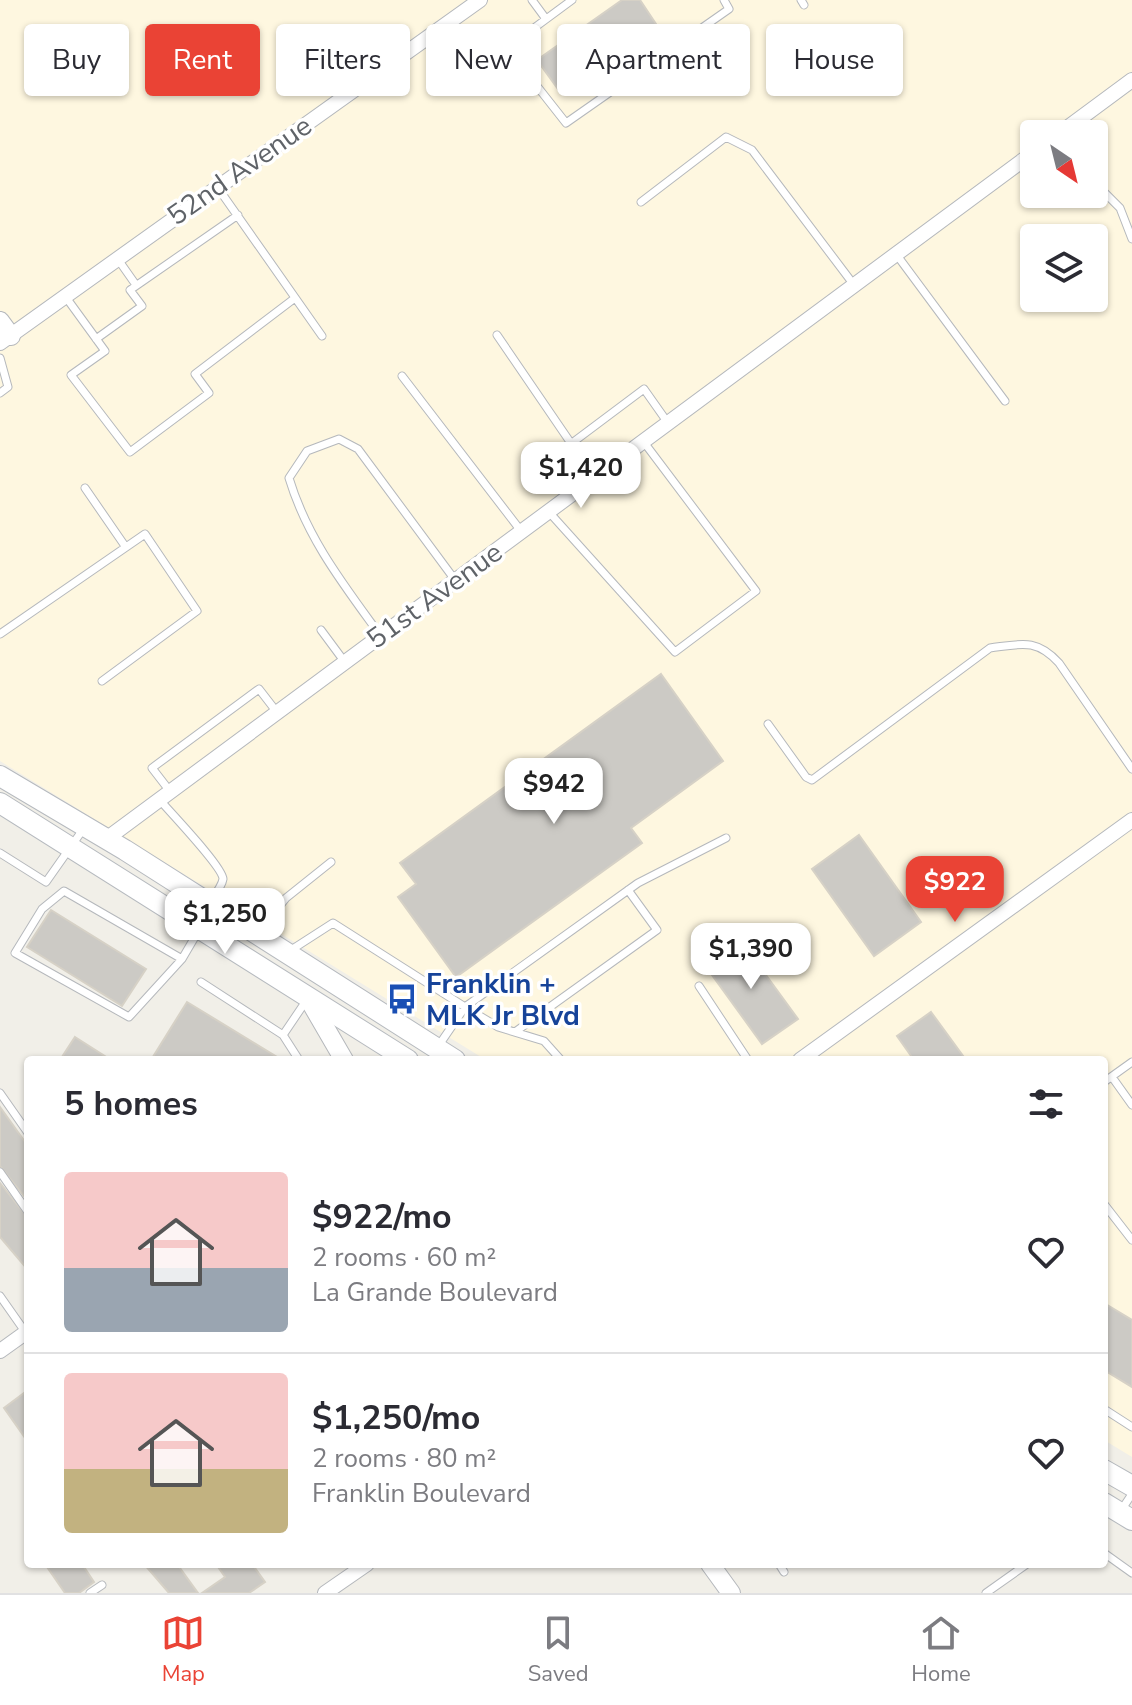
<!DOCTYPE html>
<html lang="en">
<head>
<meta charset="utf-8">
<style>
	body { margin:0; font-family:"Nunito Sans",sans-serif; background:#f2f2f3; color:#2b2b33; height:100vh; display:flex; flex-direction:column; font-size:30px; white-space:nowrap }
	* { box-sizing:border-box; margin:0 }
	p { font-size:26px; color:#7c7c81 }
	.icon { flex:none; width:44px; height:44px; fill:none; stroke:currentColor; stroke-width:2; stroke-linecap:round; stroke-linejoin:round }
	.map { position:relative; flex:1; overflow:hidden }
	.sheet { position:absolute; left:24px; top:1056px; width:1084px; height:512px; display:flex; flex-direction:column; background:#fff; border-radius:8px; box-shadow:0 2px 6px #0004 }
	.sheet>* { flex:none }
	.guide { position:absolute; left:24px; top:24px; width:1084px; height:72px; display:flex; gap:16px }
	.needle { width:52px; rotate:145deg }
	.controls { position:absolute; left:1020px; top:120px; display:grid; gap:16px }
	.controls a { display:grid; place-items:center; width:88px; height:88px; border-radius:8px; background:#fff; box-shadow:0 2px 6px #0004; font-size:40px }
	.price { position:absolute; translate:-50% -68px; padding:0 18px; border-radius:16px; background:#fff; color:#222; font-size:26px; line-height:52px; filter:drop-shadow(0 2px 4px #0008) }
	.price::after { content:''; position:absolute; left:50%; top:48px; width:24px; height:18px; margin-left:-12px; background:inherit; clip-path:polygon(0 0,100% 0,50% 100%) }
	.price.on { background:#ea4335; color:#fff }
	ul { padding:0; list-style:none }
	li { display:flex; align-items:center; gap:24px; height:200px; padding:0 40px }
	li+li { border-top:2px solid #e1e1e2 }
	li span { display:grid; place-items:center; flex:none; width:224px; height:160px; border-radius:8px; color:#555 }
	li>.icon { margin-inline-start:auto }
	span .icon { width:96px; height:96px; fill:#fffc; stroke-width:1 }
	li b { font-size:34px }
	h2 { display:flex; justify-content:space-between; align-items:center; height:96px; padding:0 40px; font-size:34px }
	.chip { padding:0 28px; border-radius:8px; background:#fff; box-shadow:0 2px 6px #0004; font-size:28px; line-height:72px }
	.chip.on { background:#ea4335; color:#fff }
	.menu { display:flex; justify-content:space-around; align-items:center; height:112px; border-top:2px solid #e1e1e2; background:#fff; font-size:22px; color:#7c7c81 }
	.menu a { display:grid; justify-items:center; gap:4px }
	.menu .on { color:#ea4335 }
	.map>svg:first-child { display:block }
	.commercial { fill:#fef7e0; fill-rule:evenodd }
	.building { fill:#cccac5; stroke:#d6d1c6; stroke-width:2 }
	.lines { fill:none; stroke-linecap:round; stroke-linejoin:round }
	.service-casing { stroke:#b5b8bc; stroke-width:9 }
	.minor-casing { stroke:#b5b8bc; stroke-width:16 }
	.tertiary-casing { stroke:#b5b8bc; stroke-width:20 }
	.secondary-casing { stroke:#b6babf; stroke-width:22 }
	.service { stroke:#fff; stroke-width:7 }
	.minor { stroke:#fff; stroke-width:14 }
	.tertiary { stroke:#fff; stroke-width:18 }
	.secondary { stroke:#fff; stroke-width:20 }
	.labels { text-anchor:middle; stroke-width:7; stroke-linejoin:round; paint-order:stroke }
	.street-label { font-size:28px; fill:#5f6368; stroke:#fff }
	.transit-label { font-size:28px; font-weight:bold; fill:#164399; stroke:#fff; text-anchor:start }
</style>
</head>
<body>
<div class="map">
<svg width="1132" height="1593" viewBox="0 0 1132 1593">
	<rect width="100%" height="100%" fill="#f1efe8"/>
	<!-- commercial -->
	<path class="commercial" d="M 0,0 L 1132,0 L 1132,1457 L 1104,1440 L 1104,1060 L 486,1060 L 0,761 ZM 1034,134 L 1094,134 L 1094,194 L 1034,194 ZM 1034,238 L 1094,238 L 1094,298 L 1034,298 Z"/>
	<!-- building -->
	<path class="building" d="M 622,0 L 640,0 L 656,24 L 567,87 L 565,84 L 558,89 L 537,60 Z
		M 661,674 L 723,761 L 631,828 L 642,843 L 456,977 L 398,897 L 416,884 L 400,863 Z
		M 859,835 L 921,922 L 874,956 L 812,869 Z
		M 51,910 L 146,969 L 122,1006 L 27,947 Z
		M 739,938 L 798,1019 L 762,1044 L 704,964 Z
		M 187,1002 L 282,1060 L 151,1060 Z
		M 931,1012 L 966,1060 L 914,1060 L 897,1036 Z
		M 75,1037 L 111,1060 L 60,1060 Z
		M 0,1107 L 28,1146 L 28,1201 L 0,1166 Z
		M 0,1183 L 28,1218 L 28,1270 L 0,1237 Z
		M 1104,1303 L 1132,1320 L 1132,1387 L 1104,1370 Z
		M 28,1390 L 28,1442 L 4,1408 Z
		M 45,1564 L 82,1564 L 94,1582 L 79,1593 L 65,1593 Z
		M 144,1564 L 177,1564 L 198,1593 L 169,1593 Z
		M 216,1564 L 252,1564 L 265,1582 L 249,1593 L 202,1593 L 225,1577 Z"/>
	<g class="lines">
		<!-- service casing -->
		<g class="service-casing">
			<path id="service" d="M 532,0 L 546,19
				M 572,0 L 507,48 L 566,123 L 729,9 L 724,0
				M 801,0 L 804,5
				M 1094,182 L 1120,208 L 1132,239
				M 218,188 L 322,336
				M 641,202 L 726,137 L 752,150 L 854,285
				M 896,254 L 1005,401
				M 117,258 L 136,285
				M 65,296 L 105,351 L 71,375 L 130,452 L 209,393 L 195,374 L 295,298
				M 497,335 L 594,477
				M 96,339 L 142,306 L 130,290 L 238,215
				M 0,358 L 8,387 L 0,393
				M 402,376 L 521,531
				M 572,443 L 644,389 L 668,423
				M 85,488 L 125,546
				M 548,511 L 675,652 L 756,591 L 643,441
				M 321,630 L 344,661
				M 0,634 L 145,534 L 197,611 L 102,681
				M 380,635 C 343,584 307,538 289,478 L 307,451 L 339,439 L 358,449 L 455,580
				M 768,724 L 806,777 L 812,780 L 990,648 C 1021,644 1036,638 1059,663 L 1132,769
				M 169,790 L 152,768 L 259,689 L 276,711
				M 158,798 C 169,811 223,867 223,879 C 222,886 215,895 210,902
				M 0,853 L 46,882 L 84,828
				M 258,933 L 286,898 L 331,862
				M 288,952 L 333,923 L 465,1007 L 638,883 L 726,838
				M 182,959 L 64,891 L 42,909 L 15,953 L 129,1017 L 182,959 L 206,918
				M 201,982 L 283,1035 L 299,1060
				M 699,986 L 748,1060
				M 515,1032 L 657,930 L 628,890
				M 283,1035 L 306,1001
				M 437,1048 L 465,1007 L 498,1027 L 544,1041 L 561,1060
				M 1112,1077 L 1132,1105
				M 1104,1082 L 1132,1062
				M 0,1093 L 28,1133
				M 0,1172 L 28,1212
				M 1104,1204 L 1132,1240
				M 0,1296 L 26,1333
				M 1104,1409 L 1132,1427
				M 1120,1512 L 1132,1494
				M 1104,1553 L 1132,1573
				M 779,1564 L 784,1572
				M 90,1593 L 102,1585
				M 986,1593 L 1027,1564"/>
		</g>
		<!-- minor casing -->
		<g class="minor-casing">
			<path id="minor" d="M 1059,134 L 1132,80
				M 0,343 L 480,0
				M 105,840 L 1034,152
				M 800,1060 L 1132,820
				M 0,1351 L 28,1331
				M 325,1593 L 367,1564"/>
		</g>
		<!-- tertiary casing -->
		<g class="tertiary-casing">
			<path id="tertiary" d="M 0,321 L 11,336
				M 308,998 L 344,1060
				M 710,1564 L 731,1593"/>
		</g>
		<!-- secondary casing -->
		<g class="secondary-casing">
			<path id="secondary" d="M 0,776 L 125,850 L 455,1060
				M 0,803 L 408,1060
				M 1104,1470 L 1132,1486
				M 1104,1503 L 1132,1520"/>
		</g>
		<!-- service -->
		<use href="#service" class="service"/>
		<!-- minor -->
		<use href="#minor" class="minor"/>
		<!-- tertiary -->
		<use href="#tertiary" class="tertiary"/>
		<!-- secondary -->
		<use href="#secondary" class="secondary"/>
	</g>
	<!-- icons -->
	<defs>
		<g id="bus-bare" transform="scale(2.4)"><path d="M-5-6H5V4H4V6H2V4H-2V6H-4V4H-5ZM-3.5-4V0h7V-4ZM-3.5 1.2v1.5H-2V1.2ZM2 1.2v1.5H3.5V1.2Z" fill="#1a4fb4" stroke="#fff" stroke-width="2.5" paint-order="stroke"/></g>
	</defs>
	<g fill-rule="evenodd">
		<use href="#bus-bare" x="402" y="999"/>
	</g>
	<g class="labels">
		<!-- street labels -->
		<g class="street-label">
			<text transform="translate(239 170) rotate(-35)" y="10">52nd Avenue</text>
			<text transform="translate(434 595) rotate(-36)" y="10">51st Avenue</text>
		</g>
		<!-- transit labels -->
		<g class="transit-label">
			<text x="426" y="993">Franklin +<tspan x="426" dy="32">MLK Jr Blvd</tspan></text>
		</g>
	</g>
</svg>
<div class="controls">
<a><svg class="needle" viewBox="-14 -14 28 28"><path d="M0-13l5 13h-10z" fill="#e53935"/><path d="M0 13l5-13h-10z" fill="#7c7c81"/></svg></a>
<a><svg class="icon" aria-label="layers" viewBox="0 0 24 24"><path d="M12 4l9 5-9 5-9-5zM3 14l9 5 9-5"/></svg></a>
</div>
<b class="price" style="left:581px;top:510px">$1,420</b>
<b class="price" style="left:554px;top:826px">$942</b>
<b class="price on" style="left:955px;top:924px">$922</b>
<b class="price" style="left:225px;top:956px">$1,250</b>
<b class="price" style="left:751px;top:991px">$1,390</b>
<div class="guide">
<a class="chip">Buy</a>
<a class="chip on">Rent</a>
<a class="chip">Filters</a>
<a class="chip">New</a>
<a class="chip">Apartment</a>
<a class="chip">House</a>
</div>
<section class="sheet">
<h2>5 homes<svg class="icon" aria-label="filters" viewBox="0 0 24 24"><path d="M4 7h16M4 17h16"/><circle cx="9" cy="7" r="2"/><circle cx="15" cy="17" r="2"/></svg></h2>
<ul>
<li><span style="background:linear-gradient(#f6c9c9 60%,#9aa5b1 0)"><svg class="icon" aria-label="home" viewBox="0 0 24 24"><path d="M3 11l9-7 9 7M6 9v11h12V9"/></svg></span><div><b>$922/mo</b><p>2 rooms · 60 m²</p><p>La Grande Boulevard</p></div><svg class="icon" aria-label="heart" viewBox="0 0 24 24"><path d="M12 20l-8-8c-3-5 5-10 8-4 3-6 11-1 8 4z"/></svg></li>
<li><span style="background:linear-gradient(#f6c9c9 60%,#c2b280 0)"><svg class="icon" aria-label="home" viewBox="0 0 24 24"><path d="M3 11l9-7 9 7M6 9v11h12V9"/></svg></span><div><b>$1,250/mo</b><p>2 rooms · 80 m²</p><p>Franklin Boulevard</p></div><svg class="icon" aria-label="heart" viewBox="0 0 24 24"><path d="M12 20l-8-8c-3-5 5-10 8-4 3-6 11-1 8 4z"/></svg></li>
</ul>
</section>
</div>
<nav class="menu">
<a class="on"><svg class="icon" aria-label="map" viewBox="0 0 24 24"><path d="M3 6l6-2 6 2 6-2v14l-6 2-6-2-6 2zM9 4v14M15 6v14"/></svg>Map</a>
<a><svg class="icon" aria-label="saved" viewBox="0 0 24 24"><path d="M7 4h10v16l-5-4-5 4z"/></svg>Saved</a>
<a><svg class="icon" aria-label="home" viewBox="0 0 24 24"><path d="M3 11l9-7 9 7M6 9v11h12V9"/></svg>Home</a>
</nav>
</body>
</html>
